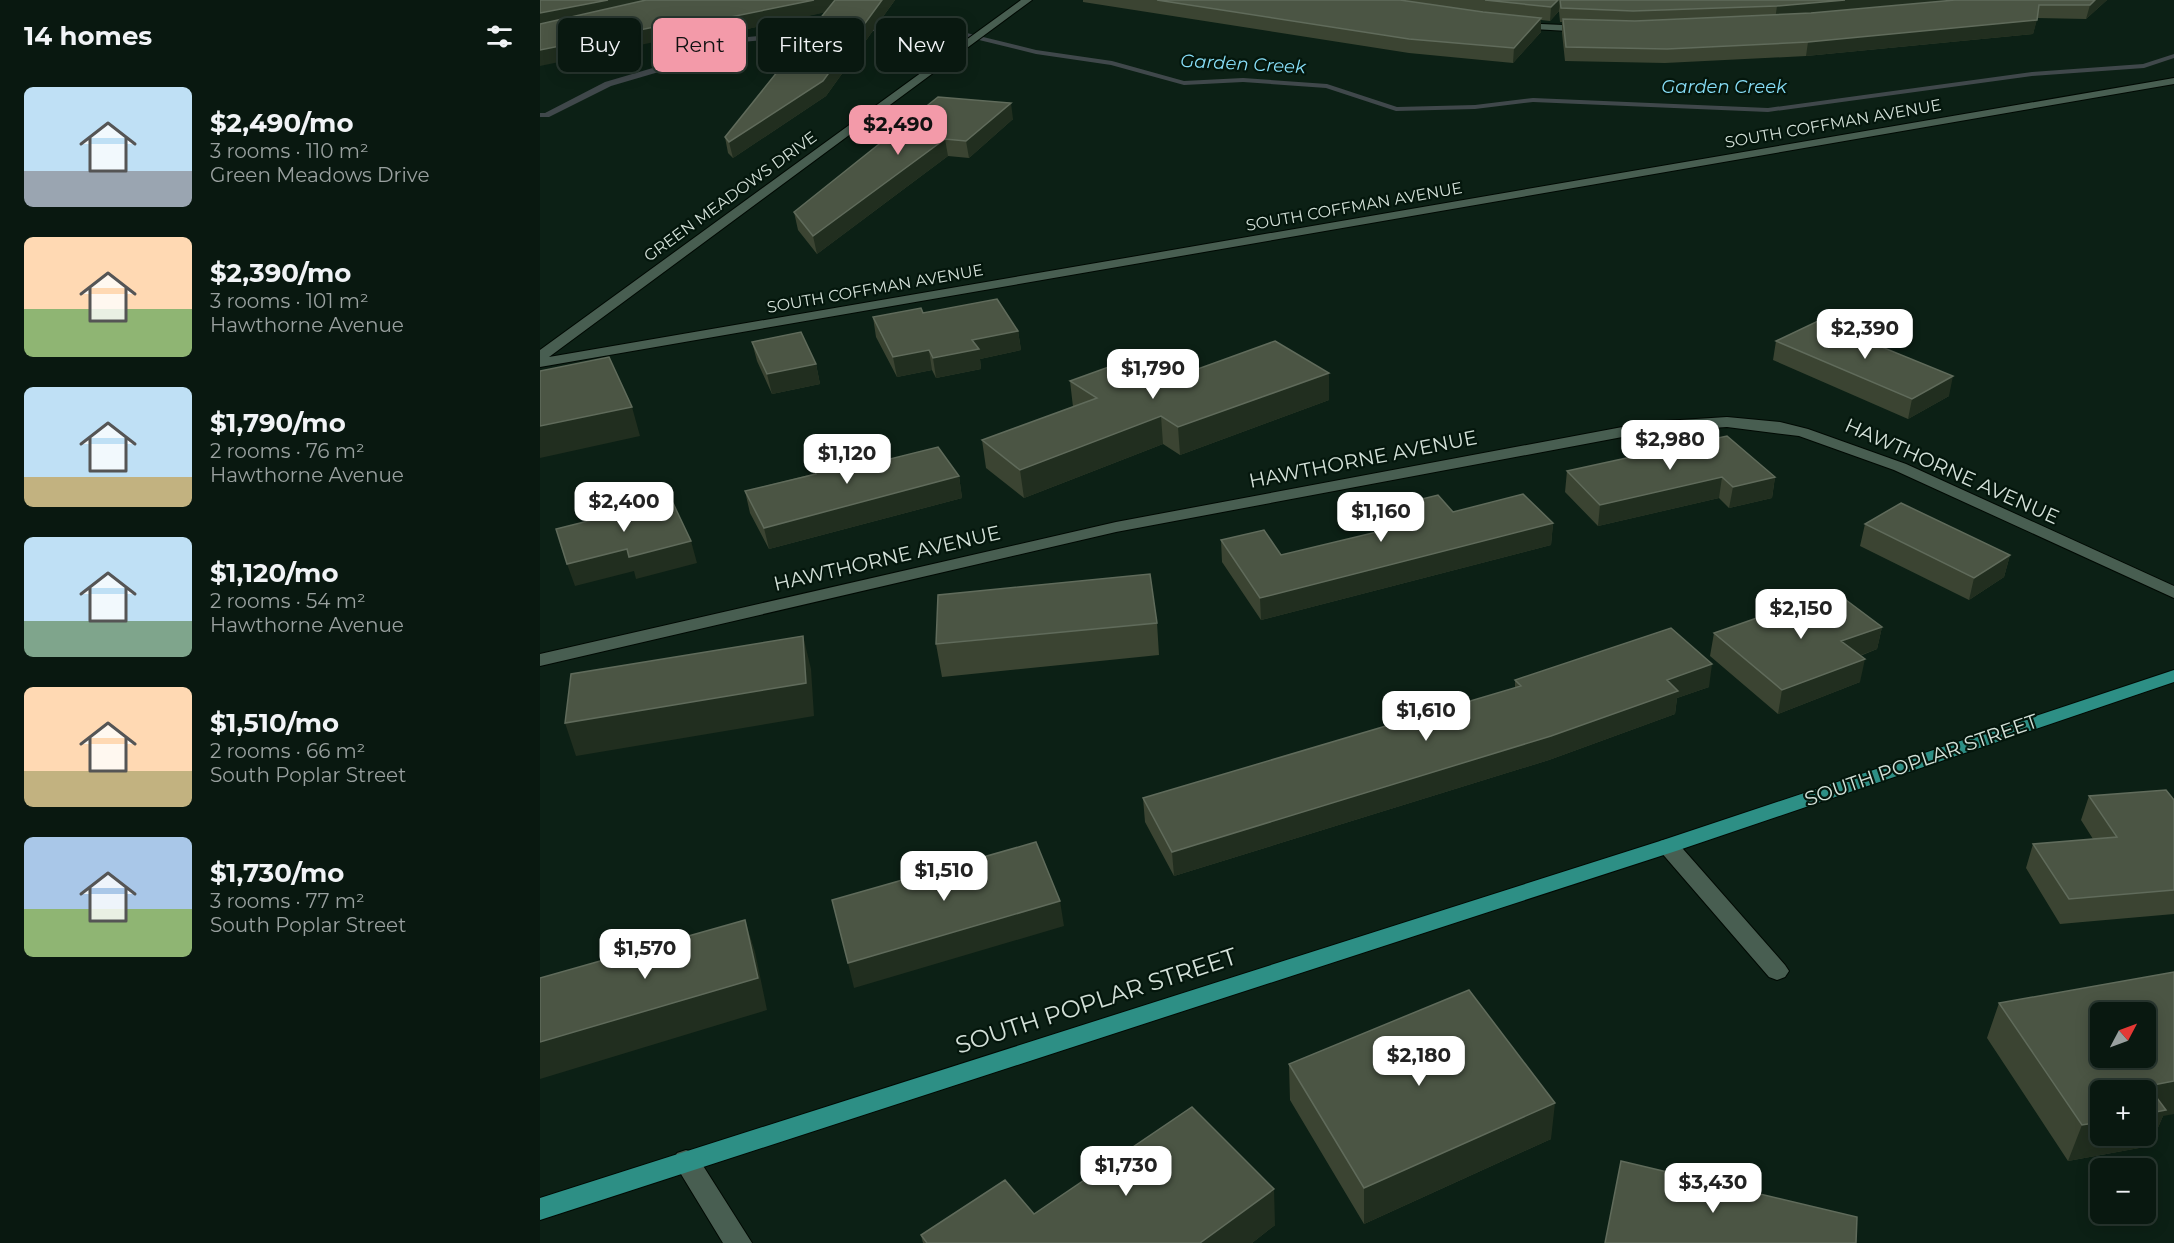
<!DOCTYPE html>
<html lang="en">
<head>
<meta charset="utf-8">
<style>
	body { margin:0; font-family:Montserrat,sans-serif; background:#17251e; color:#f1f3f6; height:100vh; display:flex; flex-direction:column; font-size:22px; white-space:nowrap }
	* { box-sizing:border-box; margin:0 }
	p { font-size:20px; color:#99a09f }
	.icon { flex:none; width:33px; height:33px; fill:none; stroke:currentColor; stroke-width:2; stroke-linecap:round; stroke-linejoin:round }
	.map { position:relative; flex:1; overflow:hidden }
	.sheet { display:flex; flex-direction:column; background:#091810; width:540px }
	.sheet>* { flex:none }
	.guide { position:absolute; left:18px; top:18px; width:570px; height:54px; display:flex; gap:12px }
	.needle { width:39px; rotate:49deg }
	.tools { position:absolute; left:1550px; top:1002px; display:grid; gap:12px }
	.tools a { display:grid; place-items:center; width:66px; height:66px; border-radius:9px; background:#091810; box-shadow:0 3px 15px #0003,0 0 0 2px #293730; font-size:30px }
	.price { position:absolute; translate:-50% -51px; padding:0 14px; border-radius:12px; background:#fff; color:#222; font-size:20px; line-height:39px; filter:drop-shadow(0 2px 3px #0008) }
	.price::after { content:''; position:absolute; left:50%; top:36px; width:18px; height:14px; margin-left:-9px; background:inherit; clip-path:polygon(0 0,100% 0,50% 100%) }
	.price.current { background:#f39aa9; color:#111 }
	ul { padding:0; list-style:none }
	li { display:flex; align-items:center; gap:18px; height:150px; padding:0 24px }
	li span { display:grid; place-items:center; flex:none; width:168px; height:120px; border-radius:9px; color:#555 }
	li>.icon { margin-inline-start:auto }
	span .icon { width:72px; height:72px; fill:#fffc; stroke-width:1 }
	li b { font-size:26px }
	h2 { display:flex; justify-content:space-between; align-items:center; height:72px; padding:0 24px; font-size:26px }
	.chip { padding:0 21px; border-radius:9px; background:#091810; box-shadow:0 3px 15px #0003,0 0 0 2px #293730; font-size:21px; line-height:54px }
	.chip.current { background:#f39aa9; color:#111 }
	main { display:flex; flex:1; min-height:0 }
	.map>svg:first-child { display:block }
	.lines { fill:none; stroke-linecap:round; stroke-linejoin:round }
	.stream { fill:#40484b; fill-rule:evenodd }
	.minor-casing { stroke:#000903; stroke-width:2 }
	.major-casing { stroke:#000903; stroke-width:2 }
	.minor { fill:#485e51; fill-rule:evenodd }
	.major { fill:#2d8f85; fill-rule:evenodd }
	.wall { fill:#3b4432 }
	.shaded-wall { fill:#212e1f }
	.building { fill:#4b5544; stroke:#606b5b; stroke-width:1.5; fill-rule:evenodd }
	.labels { text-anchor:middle; stroke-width:4.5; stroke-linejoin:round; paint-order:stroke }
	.far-street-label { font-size:16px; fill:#d4e1d9; stroke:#04160c }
	.far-water-label { font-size:18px; font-style:italic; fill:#88def8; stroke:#04160c }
	.street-label { font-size:20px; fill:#d4e1d9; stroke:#04160c }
	.near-street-label { font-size:24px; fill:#d4e1d9; stroke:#04160c }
</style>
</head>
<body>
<main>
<section class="sheet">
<h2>14 homes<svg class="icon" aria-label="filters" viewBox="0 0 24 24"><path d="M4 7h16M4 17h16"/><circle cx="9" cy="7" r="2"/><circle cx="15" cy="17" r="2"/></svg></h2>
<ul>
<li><span style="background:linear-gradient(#bfe0f5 70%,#9aa5b1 0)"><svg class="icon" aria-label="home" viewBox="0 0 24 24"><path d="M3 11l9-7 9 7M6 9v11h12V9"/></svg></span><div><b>$2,490/mo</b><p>3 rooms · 110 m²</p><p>Green Meadows Drive</p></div></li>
<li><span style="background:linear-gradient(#ffd9b3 60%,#8fb573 0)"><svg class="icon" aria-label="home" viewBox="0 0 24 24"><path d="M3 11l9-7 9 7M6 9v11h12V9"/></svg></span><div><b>$2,390/mo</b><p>3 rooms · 101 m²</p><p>Hawthorne Avenue</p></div></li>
<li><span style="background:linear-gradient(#bfe0f5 75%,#c2b280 0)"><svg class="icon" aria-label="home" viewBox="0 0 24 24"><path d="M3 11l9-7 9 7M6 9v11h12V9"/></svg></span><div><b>$1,790/mo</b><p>2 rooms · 76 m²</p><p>Hawthorne Avenue</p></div></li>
<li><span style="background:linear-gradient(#bfe0f5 70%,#7fa58c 0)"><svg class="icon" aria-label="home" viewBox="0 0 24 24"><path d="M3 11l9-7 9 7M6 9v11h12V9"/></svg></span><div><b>$1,120/mo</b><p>2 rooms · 54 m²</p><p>Hawthorne Avenue</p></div></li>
<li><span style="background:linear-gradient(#ffd9b3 70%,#c2b280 0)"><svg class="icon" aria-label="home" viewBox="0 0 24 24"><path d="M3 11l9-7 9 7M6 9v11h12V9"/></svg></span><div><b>$1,510/mo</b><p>2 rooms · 66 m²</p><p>South Poplar Street</p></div></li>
<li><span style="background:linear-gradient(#a9c7e8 60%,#8fb573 0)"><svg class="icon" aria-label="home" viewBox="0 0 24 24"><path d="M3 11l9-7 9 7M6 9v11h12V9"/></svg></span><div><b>$1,730/mo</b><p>3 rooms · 77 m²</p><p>South Poplar Street</p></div></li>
</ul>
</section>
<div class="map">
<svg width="1634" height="1243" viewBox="0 0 1634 1243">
	<rect width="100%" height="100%" fill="#0c2015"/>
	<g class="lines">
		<!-- stream -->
		<path class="stream" d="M 390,24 L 496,50 L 572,61 L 644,81 L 703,78 L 787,84 L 857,107 L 935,105 L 993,98 L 1228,108 L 1492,72 L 1603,64 L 1634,54 L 1634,58 L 1604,68 L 1492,76 L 1228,112 L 993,102 L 935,109 L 856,111 L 786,88 L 703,82 L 644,85 L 571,65 L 496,54 L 390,28 L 316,32 L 312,30 L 316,28 Z
			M 285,30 L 289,32 L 288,34 L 180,44 L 146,64 L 71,86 L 9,117 L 0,117 L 0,113 L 5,113 L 65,82 L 140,60 L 175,40 Z"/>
		<!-- minor casing -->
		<g class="minor-casing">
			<path id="minor" d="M 481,0 L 492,0 L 9,357 L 1634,78 L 1634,84 L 0,367 L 0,350 Z
				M 977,23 L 1046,26 L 1051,29 L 1046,32 L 974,28 L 974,24 Z
				M 1187,417 L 1240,422 L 1268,429 L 1366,464 L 1634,586 L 1634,598 L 1354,470 L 1259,436 L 1187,427 L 1109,432 L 576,532 L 0,666 L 0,654 L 576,522 L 1109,422 Z
				M 1128,839 L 1136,841 L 1245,965 L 1249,971 L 1245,977 L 1237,980 L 1229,977 L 1120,851 L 1117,846 L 1120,841 Z
				M 146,1150 L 155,1153 L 212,1243 L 183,1243 L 133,1161 L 137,1153 Z"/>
		</g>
		<!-- major casing -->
		<g class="major-casing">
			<path id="major" d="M 1634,670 L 1634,682 L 1136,851 L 0,1220 L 0,1198 L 1120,841 Z"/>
		</g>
		<!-- minor -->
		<use href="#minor" class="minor"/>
		<!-- major -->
		<use href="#major" class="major"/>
	</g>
	<!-- wall -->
	<path class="wall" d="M 0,0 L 355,0 L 286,96 L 193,158 L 188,153 L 185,137 L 285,12 L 170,37 L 162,32 Z
		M 543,0 L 1567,0 L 1546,19 L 1497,18 L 1493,34 L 1266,56 L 1125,63 L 1025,61 L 1022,33 L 1022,22 L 1020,22 L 1019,11 L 1010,21 L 1001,20 L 1001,32 L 973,63 L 869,53 L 543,2 Z
		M 398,97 L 473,119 L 429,158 L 408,156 L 277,254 L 258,230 L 254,212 Z
		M 383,313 L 478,331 L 481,350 L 440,359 L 441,369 L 396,378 L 392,370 L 357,377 L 336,337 L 333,317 Z
		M 1236,341 L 1409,396 L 1368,419 L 1233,360 Z
		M 212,342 L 276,364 L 280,384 L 232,394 L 217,361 Z
		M 633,378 L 789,400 L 640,455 L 623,444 L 484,498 L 446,468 L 442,440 L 533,407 L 530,381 Z
		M 271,466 L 322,466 L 419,476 L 422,498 L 229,549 L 210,513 L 205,491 L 273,474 Z
		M 1027,471 L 1235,477 L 1232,498 L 1189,508 L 1179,498 L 1058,526 L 1025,492 Z
		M 854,506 L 913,512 L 1013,523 L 1011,545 L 721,620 L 682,562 L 681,540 L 741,555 L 854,528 Z
		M 1325,524 L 1470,555 L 1464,577 L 1429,600 L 1320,546 Z
		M 617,623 L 619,655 L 402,677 L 396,644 Z
		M 1342,627 L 1337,649 L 1320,656 L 1320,682 L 1238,714 L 1170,656 L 1174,633 Z
		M 975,680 L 1169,687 L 1137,698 L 1135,714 L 1009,760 L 634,876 L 605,822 L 603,798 L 975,688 Z
		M 1549,796 L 1634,800 L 1634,914 L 1520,924 L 1486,868 L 1493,844 L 1553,839 L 1541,820 Z
		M 1459,1003 L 1623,1116 L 1610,1146 L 1528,1161 L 1447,1038 Z
		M 749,1064 L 1011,1139 L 824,1224 L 750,1100 Z
		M 494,1214 L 735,1225 L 712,1243 L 383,1243 L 381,1235 Z"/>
	<!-- shaded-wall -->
	<path class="shaded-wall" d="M 68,0 L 142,0 L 0,29 L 0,13 Z
		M 274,0 L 300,0 L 301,9 L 170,37 L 166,22 Z
		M 342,0 L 355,0 L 286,96 L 193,158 L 189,142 Z
		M 1018,0 L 1020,0 L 1019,11 L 1010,21 L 1011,7 Z
		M 1305,0 L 1448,0 L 1235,20 L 1237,6 Z
		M 1555,0 L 1567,0 L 1546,19 L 1550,5 Z
		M 159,18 L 162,32 L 0,66 L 0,50 Z
		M 1001,18 L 1001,32 L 973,63 L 974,48 Z
		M 1497,20 L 1493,34 L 1266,56 L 1268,42 Z
		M 471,103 L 473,119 L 429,158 L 426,141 Z
		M 405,139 L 408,156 L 277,254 L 273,236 Z
		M 478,331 L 481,350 L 440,359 L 441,369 L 396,378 L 393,358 L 432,340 Z
		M 389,350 L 392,370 L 357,377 L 353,357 Z
		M 276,364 L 280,384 L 232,394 L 227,374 Z
		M 789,373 L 789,400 L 640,455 L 638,427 Z
		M 1413,376 L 1409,396 L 1368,419 L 1372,399 Z
		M 92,407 L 100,436 L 0,458 L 0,426 Z
		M 621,416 L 623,444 L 484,498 L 480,470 Z
		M 419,476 L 422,498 L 229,549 L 224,528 Z
		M 1182,477 L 1179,498 L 1058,526 L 1060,505 Z
		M 1235,477 L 1232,498 L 1189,508 L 1193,487 Z
		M 1013,523 L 1011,545 L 721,620 L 720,598 Z
		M 151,541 L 157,563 L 96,579 L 94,571 L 35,586 L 27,564 L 87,549 Z
		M 1470,555 L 1464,577 L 1429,600 L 1434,578 Z
		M 1342,627 L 1337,649 L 1297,664 L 1301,641 Z
		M 263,636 L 271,669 L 274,716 L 36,756 L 25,723 Z
		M 1325,659 L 1320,682 L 1238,714 L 1242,690 Z
		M 1172,664 L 1169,687 L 1137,698 L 1135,714 L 1009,760 L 634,876 L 632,852 Z
		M 520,901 L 524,926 L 314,988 L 308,963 Z
		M 205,920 L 215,952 L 227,1010 L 0,1079 L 0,1042 Z
		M 1634,1081 L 1634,1114 L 1623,1116 L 1610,1146 L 1528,1161 L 1542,1125 L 1560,1122 L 1560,1136 L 1605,1136 L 1605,1092 L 1608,1086 Z
		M 1015,1103 L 1011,1139 L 824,1224 L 824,1188 Z
		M 734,1189 L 735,1225 L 712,1243 L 660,1243 Z"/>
	<!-- building -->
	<path class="building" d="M 0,0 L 68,0 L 0,13 Z
		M 106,0 L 274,0 L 166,22 L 159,18 L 0,50 L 0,24 Z
		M 295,0 L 342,0 L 283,81 L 189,142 L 185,137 Z
		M 617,0 L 860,0 L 943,12 L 1001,18 L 974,48 L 869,39 Z
		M 945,0 L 1018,0 L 1011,7 Z
		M 1020,0 L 1305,0 L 1237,6 L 1093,11 L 1021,8 Z
		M 1415,0 L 1555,0 L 1550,5 L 1499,5 L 1497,20 L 1268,42 L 1127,49 L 1026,47 L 1023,19 L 1095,21 L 1271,13 Z
		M 398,97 L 471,103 L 426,141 L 405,139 L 273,236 L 254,212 Z
		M 457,299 L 478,331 L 432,340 L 439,349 L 393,358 L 389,350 L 353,357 L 333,317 L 381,308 L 383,313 Z
		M 1278,321 L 1413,376 L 1372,399 L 1236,341 Z
		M 261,332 L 276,364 L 227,374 L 212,342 Z
		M 735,341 L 789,373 L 638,427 L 621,416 L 480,470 L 442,440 L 557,398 L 530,381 L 599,356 L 633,378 Z
		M 69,357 L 92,407 L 0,426 L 0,371 Z
		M 1187,436 L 1235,477 L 1193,487 L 1182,477 L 1060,505 L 1027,471 Z
		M 398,447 L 419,476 L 224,528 L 205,491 L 276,474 L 271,466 L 315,455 L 322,466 Z
		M 983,494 L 1013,523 L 720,598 L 681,540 L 724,530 L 741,555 L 870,524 L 854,506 L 898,495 L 913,512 Z
		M 120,503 L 133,503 L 151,541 L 89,557 L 87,549 L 27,564 L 16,529 Z
		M 1361,503 L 1470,555 L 1434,578 L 1325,524 Z
		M 610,574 L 617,623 L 396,644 L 398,595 Z
		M 1294,591 L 1342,627 L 1301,641 L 1325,659 L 1242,690 L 1174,633 Z
		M 1131,628 L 1172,664 L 1127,680 L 1138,691 L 1011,736 L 632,852 L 603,798 L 981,686 L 975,680 Z
		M 263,636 L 266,683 L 25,723 L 31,674 Z
		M 1626,790 L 1634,800 L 1634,890 L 1529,899 L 1493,844 L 1577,837 L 1549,796 Z
		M 496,842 L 520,901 L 308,963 L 292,900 Z
		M 205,920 L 218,978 L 0,1042 L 0,978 Z
		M 1634,972 L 1634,1081 L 1608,1086 L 1626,1110 L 1605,1114 L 1605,1090 L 1560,1090 L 1560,1122 L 1542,1125 L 1459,1003 ZM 1560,1012 L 1605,1012 L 1605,1058 L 1560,1058 Z
		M 929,990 L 1015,1103 L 824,1188 L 749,1064 Z
		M 652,1107 L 734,1189 L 660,1243 L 387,1243 L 381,1235 L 465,1180 L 494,1214 Z
		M 1081,1161 L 1317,1217 L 1316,1243 L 1065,1243 Z"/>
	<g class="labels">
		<!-- far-street labels -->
		<g class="far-street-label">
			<text transform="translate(1293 123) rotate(-10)" y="6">SOUTH COFFMAN AVENUE</text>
			<text transform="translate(190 196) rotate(-36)" y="6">GREEN MEADOWS DRIVE</text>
			<text transform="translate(814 206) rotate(-10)" y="6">SOUTH COFFMAN AVENUE</text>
			<text transform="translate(335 288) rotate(-10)" y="6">SOUTH COFFMAN AVENUE</text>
		</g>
		<!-- far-water labels -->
		<g class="far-water-label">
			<text transform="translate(703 64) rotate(3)" y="6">Garden Creek</text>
			<text x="1184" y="93">Garden Creek</text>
		</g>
		<!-- street labels -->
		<g class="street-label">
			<text transform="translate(823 459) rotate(-11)" y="7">HAWTHORNE AVENUE</text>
			<text transform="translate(1412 471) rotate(24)" y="7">HAWTHORNE AVENUE</text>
			<text transform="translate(347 558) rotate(-13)" y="7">HAWTHORNE AVENUE</text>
			<text transform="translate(1381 760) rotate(-19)" y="7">SOUTH POPLAR STREET</text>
		</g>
		<!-- near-street labels -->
		<g class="near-street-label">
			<text transform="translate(556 1001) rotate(-18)" y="8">SOUTH POPLAR STREET</text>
		</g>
	</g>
</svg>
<div class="tools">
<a><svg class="needle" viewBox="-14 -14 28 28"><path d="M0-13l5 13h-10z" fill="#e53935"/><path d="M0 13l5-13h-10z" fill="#99a09f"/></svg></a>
<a>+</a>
<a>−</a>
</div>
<b class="price current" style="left:358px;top:156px">$2,490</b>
<b class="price" style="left:1325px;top:360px">$2,390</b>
<b class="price" style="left:613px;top:400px">$1,790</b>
<b class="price" style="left:1130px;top:471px">$2,980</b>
<b class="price" style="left:307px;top:485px">$1,120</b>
<b class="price" style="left:84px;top:533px">$2,400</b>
<b class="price" style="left:841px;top:543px">$1,160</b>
<b class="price" style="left:1261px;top:640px">$2,150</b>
<b class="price" style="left:886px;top:742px">$1,610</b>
<b class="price" style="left:404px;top:902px">$1,510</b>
<b class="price" style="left:105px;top:980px">$1,570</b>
<b class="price" style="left:879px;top:1087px">$2,180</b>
<b class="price" style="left:586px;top:1197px">$1,730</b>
<b class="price" style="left:1173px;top:1214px">$3,430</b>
<div class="guide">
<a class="chip">Buy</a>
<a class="chip current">Rent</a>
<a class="chip">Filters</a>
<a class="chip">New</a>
</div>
</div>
</main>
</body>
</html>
